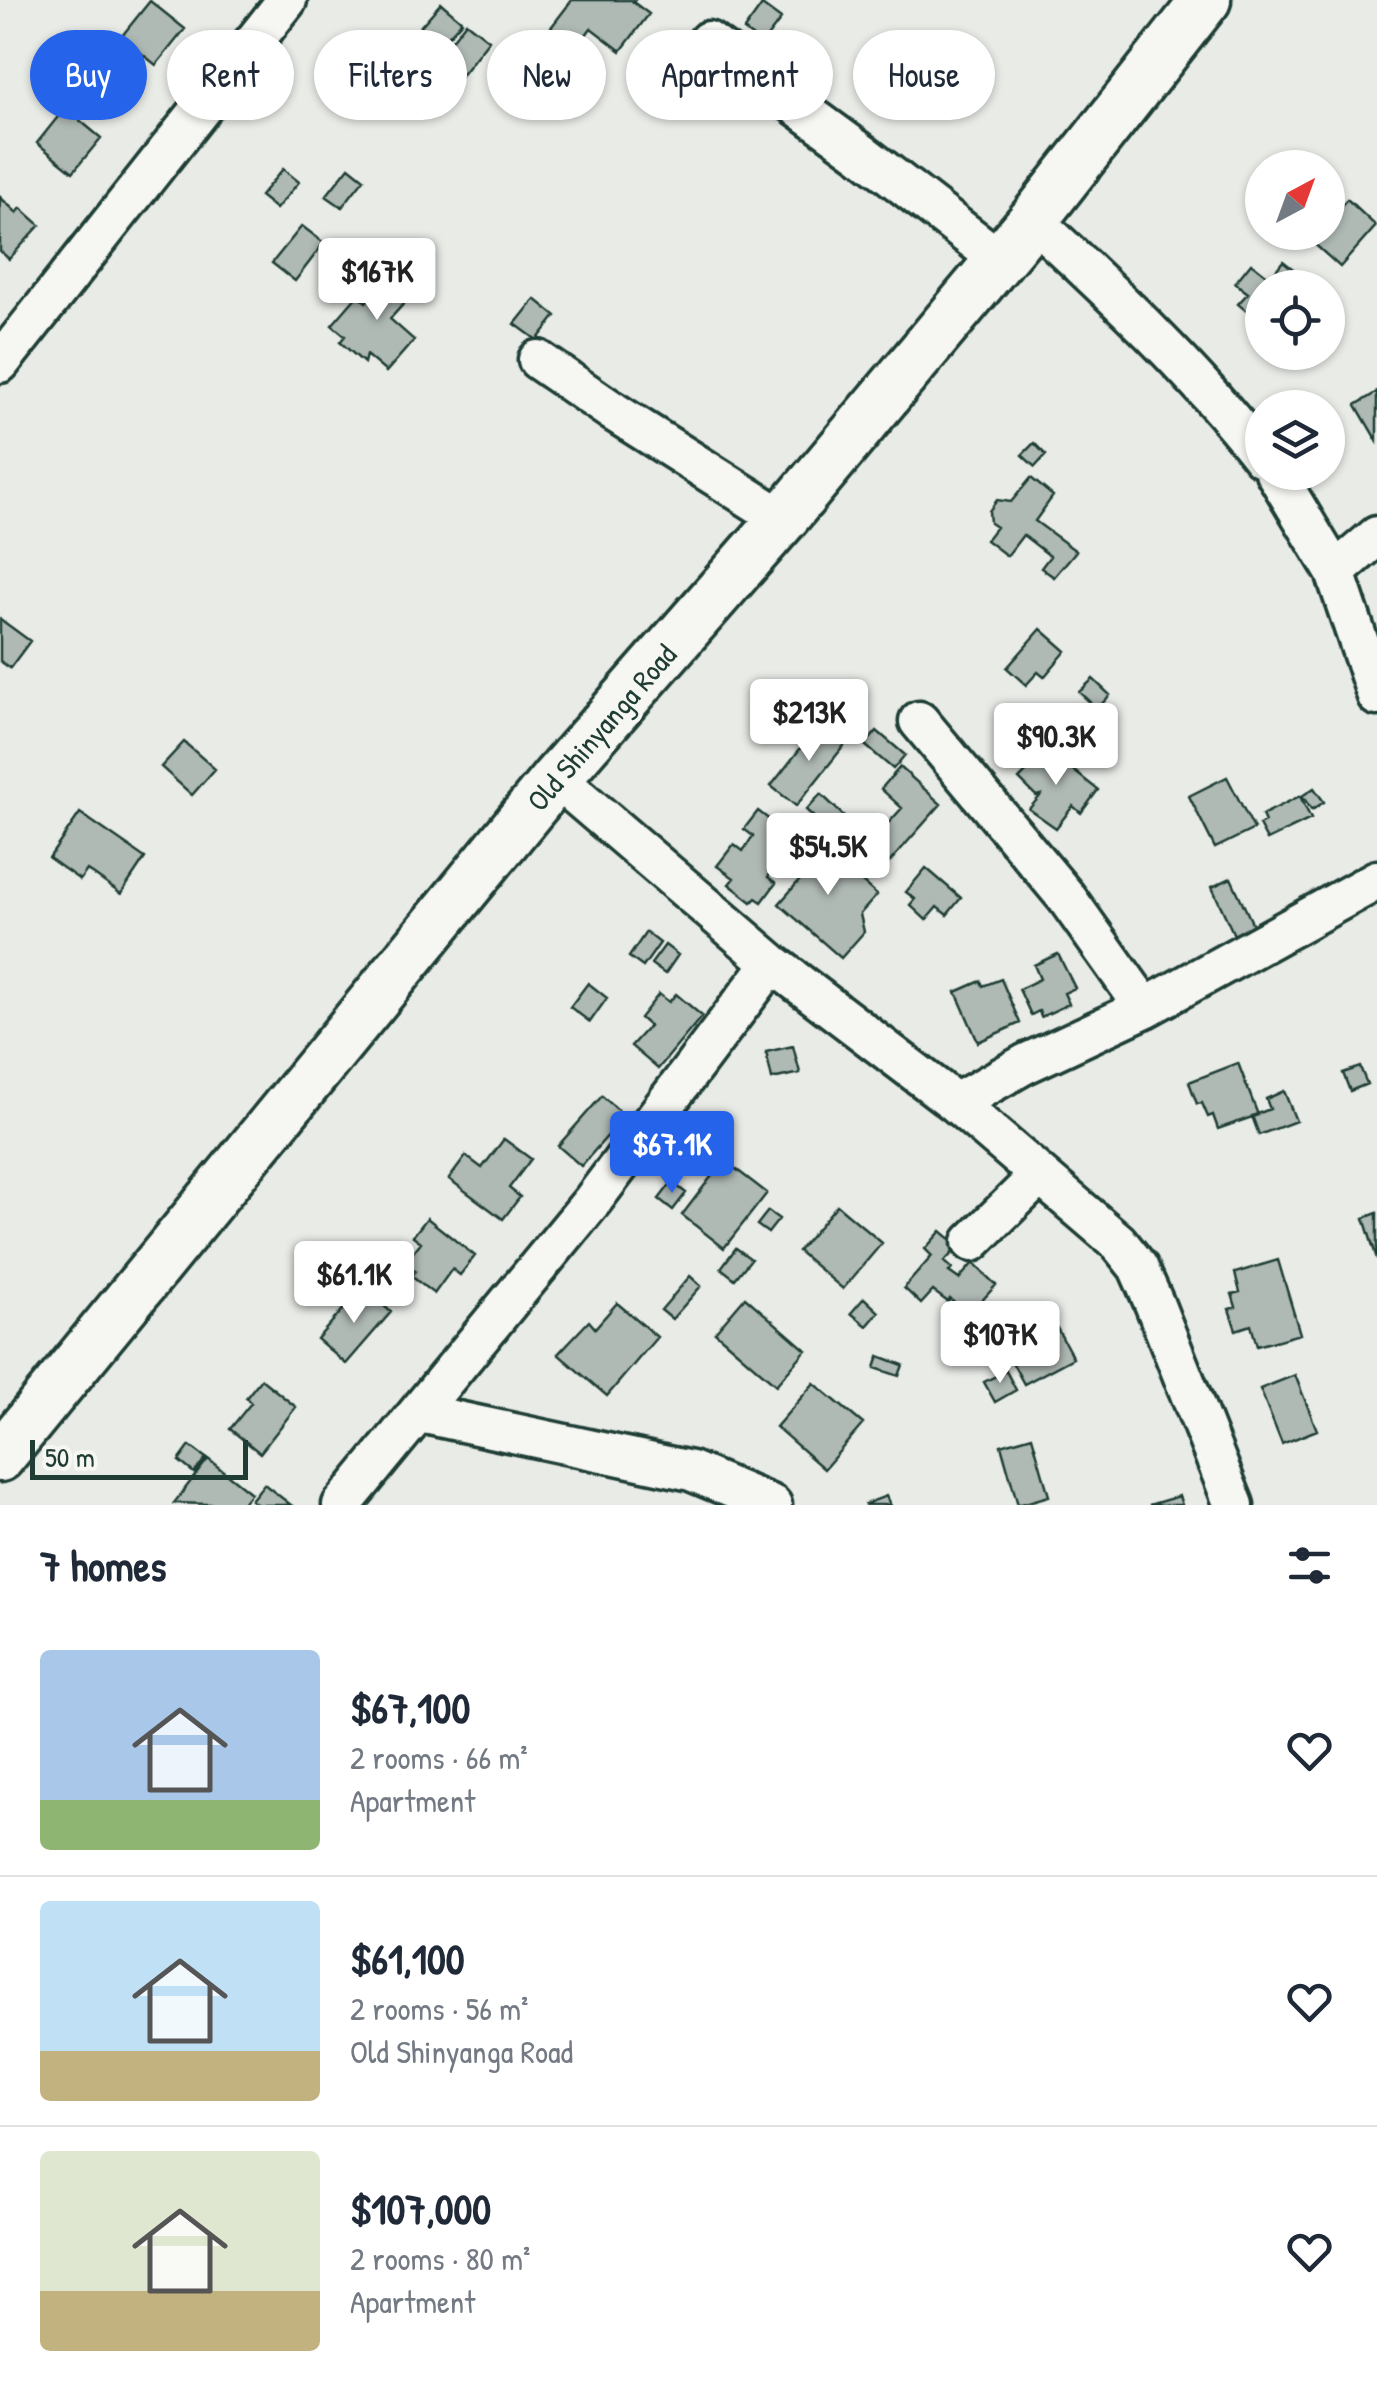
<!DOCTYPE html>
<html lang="en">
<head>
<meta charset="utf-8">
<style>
	body { margin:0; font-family:"Patrick Hand",sans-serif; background:#f2f2f3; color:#1f2937; height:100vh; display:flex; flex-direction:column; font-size:38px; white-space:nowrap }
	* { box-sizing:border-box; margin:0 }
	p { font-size:32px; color:#747a83 }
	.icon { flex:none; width:55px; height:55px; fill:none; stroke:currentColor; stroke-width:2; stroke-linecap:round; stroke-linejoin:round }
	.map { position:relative; height:1505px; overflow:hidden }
	.drawer { display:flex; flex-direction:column; background:#fff; flex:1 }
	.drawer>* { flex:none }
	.hud { position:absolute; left:30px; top:30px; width:1318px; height:90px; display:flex; gap:20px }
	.needle { width:65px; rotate:41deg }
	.buttons { position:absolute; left:1245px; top:150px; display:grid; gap:20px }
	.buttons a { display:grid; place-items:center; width:100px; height:100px; border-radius:50%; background:#fff; box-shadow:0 2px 8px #0004; font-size:50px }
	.scale { position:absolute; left:30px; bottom:25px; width:218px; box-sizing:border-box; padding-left:10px; border:5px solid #1f3d34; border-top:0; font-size:28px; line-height:35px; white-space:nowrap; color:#1f3d34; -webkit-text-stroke:8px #f6f6f2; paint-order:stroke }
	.price { position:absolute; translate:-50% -85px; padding:0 22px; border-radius:10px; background:#fff; color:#222; font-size:32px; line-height:65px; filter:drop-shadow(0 2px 5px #0008) }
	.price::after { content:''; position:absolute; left:50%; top:60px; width:30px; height:22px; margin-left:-15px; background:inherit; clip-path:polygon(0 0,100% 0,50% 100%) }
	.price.current { background:#2563eb; color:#fff }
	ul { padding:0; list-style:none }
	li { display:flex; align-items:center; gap:30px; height:250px; padding:0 40px }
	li+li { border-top:2px solid #e0e1e3 }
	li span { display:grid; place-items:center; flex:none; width:280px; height:200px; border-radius:10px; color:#555 }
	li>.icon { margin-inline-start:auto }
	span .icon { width:120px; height:120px; fill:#fffc; stroke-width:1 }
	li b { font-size:42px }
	h2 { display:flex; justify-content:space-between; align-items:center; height:120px; padding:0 40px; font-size:42px }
	.tag { padding:0 35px; border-radius:45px; background:#fff; box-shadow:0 2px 8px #0004; font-size:35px; line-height:90px }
	.tag.current { background:#2563eb; color:#fff }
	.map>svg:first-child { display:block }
	.building { fill:#b0bab5; stroke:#1f3d34; stroke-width:2.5 }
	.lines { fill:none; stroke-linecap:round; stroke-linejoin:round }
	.minor-casing { stroke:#1f3d34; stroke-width:45 }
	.major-casing { stroke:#1f3d34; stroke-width:55 }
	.minor { stroke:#f6f6f2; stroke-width:38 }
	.major { stroke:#f6f6f2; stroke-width:48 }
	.labels { text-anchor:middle; stroke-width:8; stroke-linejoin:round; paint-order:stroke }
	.street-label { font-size:30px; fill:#1f3d34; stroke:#f6f6f2 }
</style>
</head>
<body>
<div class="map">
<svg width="1377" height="1505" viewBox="0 0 1377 1505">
	<rect width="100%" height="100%" fill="#e9ebe7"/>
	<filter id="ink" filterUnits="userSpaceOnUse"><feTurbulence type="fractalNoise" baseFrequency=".01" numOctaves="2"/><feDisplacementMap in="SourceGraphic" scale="20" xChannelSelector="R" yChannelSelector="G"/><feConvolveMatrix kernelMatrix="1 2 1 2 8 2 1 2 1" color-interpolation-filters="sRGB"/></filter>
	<g filter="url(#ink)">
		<!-- building -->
		<path class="building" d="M 572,0 L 635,0 L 633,2 L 649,14 L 621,51 L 591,28 L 572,54 L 546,34 Z
			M 150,1 L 185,29 L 156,65 L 121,37 Z
			M 441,3 L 462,21 L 433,53 L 413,35 Z
			M 762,5 L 781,19 L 762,44 L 744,30 Z
			M 466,22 L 489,40 L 457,81 L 434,63 Z
			M 65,108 L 101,138 L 73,172 L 37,143 Z
			M 349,167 L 364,179 L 342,207 L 326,196 Z
			M 283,169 L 299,182 L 276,209 L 260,196 Z
			M 0,197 L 17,213 L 21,208 L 40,225 L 9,259 L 0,251 Z
			M 1347,199 L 1376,226 L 1340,267 L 1310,240 L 1316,232 L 1328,232 L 1328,220 Z
			M 302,226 L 324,243 L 295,281 L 272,263 Z
			M 1283,261 L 1308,281 L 1302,288 L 1262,288 L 1262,324 L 1238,304 L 1248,293 L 1235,283 L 1251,263 L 1270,278 Z
			M 395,270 L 417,289 L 390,319 L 414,340 L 386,372 L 366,355 L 364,363 L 340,342 L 345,336 L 332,325 L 358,295 L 366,302 Z
			M 535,299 L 556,316 L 537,340 L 515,324 Z
			M 1377,392 L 1377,441 L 1356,405 Z
			M 1034,443 L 1046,455 L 1035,467 L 1022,455 Z
			M 1031,478 L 1053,496 L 1035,521 L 1076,551 L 1054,577 L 1041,568 L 1050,556 L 1023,535 L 1007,556 L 986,540 L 996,527 L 990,523 L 989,511 L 997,500 L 1011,502 Z
			M 0,619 L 30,641 L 10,668 L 0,661 Z
			M 1041,629 L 1066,651 L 1044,677 L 1038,672 L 1026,685 L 1007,668 Z
			M 1093,679 L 1110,695 L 1097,709 L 1079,692 Z
			M 821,722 L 847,742 L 796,806 L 771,786 Z
			M 877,731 L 905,755 L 893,769 L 865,745 Z
			M 184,742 L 215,769 L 192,795 L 161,767 Z
			M 1045,748 L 1098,790 L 1081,813 L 1073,806 L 1056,828 L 1029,809 L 1041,795 L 1036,796 L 1019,779 L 1028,770 L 1024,766 Z
			M 900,767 L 941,804 L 879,874 L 859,856 L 902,808 L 881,789 Z
			M 1227,777 L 1254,829 L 1215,848 L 1189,796 Z
			M 1314,788 L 1324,802 L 1312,810 L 1302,796 Z
			M 821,794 L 847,819 L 833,835 L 806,810 Z
			M 1300,796 L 1311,819 L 1267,840 L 1259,825 L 1265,822 L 1262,815 Z
			M 758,811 L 796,840 L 768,877 L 776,883 L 762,902 L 756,898 L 752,902 L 729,884 L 734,878 L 717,866 L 734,844 L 743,851 L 753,836 L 744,829 Z
			M 80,813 L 145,858 L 121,894 L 87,870 L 80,880 L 49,858 Z
			M 805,832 L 877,895 L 860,914 L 864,932 L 841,958 L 779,904 L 806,873 L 793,867 L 802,855 L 793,847 Z
			M 926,868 L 961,898 L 947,915 L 937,907 L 926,920 L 910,905 L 915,899 L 906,892 Z
			M 1231,878 L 1254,927 L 1234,935 L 1212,887 Z
			M 646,932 L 660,943 L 643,967 L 629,957 Z
			M 665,945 L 678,955 L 665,974 L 651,964 Z
			M 1058,954 L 1075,988 L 1064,993 L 1069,1004 L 1041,1017 L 1039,1011 L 1031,1015 L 1019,989 L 1040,979 L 1034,965 Z
			M 1001,979 L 1020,1023 L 978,1042 L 956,992 L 981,981 L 983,986 Z
			M 588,983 L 607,998 L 590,1022 L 570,1007 Z
			M 659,994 L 669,1002 L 676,994 L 702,1016 L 658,1069 L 631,1046 L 649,1026 L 640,1018 Z
			M 793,1046 L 800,1073 L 772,1079 L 766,1052 Z
			M 1238,1063 L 1258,1115 L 1218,1129 L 1213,1115 L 1208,1117 L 1202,1103 L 1197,1104 L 1189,1082 Z
			M 1360,1067 L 1367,1084 L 1350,1091 L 1343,1073 Z
			M 1284,1091 L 1296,1121 L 1259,1135 L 1252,1116 L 1270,1109 L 1266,1099 Z
			M 602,1096 L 625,1116 L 581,1166 L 558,1146 Z
			M 504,1139 L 531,1159 L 509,1188 L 520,1197 L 503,1219 L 449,1179 L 466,1156 L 482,1168 Z
			M 724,1160 L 767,1193 L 724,1248 L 682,1215 Z
			M 672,1182 L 686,1193 L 673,1210 L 659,1199 Z
			M 837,1205 L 882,1243 L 843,1289 L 798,1251 Z
			M 768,1211 L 779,1219 L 768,1233 L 757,1225 Z
			M 1377,1213 L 1377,1259 L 1364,1218 Z
			M 427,1218 L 475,1256 L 460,1275 L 452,1269 L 434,1294 L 411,1276 L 415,1271 L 405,1263 L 421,1242 L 413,1236 Z
			M 941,1231 L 959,1246 L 944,1262 L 952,1269 L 949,1272 L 959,1279 L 973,1263 L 996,1285 L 968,1316 L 950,1299 L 948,1302 L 933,1291 L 921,1304 L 904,1288 L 932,1256 L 925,1249 Z
			M 736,1248 L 751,1259 L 735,1279 L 721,1268 Z
			M 1278,1260 L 1300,1334 L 1257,1346 L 1251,1325 L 1236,1330 L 1229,1309 L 1236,1307 L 1232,1294 L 1240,1292 L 1235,1273 Z
			M 690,1276 L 701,1286 L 672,1319 L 661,1310 Z
			M 363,1287 L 391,1312 L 346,1364 L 317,1339 Z
			M 745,1297 L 806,1350 L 776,1385 L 715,1332 Z
			M 864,1298 L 879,1312 L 867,1326 L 851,1313 Z
			M 617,1303 L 657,1337 L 607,1396 L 558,1354 L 589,1321 L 595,1328 Z
			M 1057,1328 L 1073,1358 L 1024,1384 L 1012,1362 L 1039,1348 L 1034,1339 Z
			M 879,1356 L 903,1365 L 899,1376 L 875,1368 Z
			M 1006,1371 L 1016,1390 L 995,1402 L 984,1382 Z
			M 1295,1375 L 1317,1430 L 1282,1444 L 1260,1389 Z
			M 261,1379 L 296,1407 L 260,1453 L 230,1429 L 251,1403 L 246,1398 Z
			M 814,1383 L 863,1424 L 824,1469 L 776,1427 Z
			M 1032,1436 L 1049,1496 L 1018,1505 L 1001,1445 Z
			M 190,1446 L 206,1458 L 194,1473 L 179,1461 Z
			M 208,1459 L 251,1493 L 241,1505 L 174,1503 Z
			M 264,1484 L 291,1505 L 258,1505 L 251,1500 Z
			M 886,1496 L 890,1505 L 865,1505 L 865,1504 Z
			M 1179,1496 L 1182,1505 L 1149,1505 Z"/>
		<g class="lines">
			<!-- minor casing -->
			<g class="minor-casing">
				<path id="minor" d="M 708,41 L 863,154 L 1000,260
					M 1033,220 C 1116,297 1192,368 1262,457
					M 538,360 L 614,412 L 783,519
					M 0,363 L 287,0
					M 1275,472 L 1335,572 L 1377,696
					M 1335,572 L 1377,536
					M 919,721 L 1066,897 L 1145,1008
					M 556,778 L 772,963 L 956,1103 L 1118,1242 L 1138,1267 L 1154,1303 L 1234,1505
					M 956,1103 L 1025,1064 L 1145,1008 L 1377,880
					M 972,1242 L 1040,1175
					M 420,1413 L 691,1471 L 772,1505
					M 342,1505 L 593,1200 L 772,963"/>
			</g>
			<!-- major casing -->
			<g class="major-casing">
				<path id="major" d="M 0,1457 L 556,778 L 783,519 L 1033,220 L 1206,0"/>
			</g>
			<!-- minor -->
			<use href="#minor" class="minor"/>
			<!-- major -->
			<use href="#major" class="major"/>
		</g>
	</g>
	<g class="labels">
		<!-- street labels -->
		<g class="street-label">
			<text transform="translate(602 728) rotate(-49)" y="10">Old Shinyanga Road</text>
		</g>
	</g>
</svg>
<div class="buttons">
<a><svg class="needle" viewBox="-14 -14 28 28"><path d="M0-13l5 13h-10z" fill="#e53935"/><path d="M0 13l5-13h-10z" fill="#747a83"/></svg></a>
<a><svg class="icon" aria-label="locate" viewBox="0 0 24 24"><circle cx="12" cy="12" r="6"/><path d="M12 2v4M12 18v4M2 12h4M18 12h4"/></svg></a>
<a><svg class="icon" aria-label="layers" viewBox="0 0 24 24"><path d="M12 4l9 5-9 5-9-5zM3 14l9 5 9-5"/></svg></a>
</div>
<div class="scale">50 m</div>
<b class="price" style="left:377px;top:323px">$167K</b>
<b class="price" style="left:809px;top:764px">$213K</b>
<b class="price" style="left:1056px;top:788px">$90.3K</b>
<b class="price" style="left:828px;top:898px">$54.5K</b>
<b class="price current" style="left:672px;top:1196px">$67.1K</b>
<b class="price" style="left:354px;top:1326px">$61.1K</b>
<b class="price" style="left:1000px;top:1386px">$107K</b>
<div class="hud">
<a class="tag current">Buy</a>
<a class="tag">Rent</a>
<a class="tag">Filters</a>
<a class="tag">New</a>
<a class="tag">Apartment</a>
<a class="tag">House</a>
</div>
</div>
<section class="drawer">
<h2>7 homes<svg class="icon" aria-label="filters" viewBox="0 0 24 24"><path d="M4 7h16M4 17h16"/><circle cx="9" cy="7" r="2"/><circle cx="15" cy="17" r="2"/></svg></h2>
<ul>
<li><span style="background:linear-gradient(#a9c7e8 75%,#8fb573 0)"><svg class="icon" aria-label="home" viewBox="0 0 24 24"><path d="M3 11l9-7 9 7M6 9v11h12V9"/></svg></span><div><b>$67,100</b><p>2 rooms · 66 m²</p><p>Apartment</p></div><svg class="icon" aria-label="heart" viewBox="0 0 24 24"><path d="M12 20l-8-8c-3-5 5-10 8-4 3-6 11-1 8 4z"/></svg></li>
<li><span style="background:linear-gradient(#bfe0f5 75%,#c2b280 0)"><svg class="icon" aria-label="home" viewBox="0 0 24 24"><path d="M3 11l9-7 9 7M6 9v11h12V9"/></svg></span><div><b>$61,100</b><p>2 rooms · 56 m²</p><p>Old Shinyanga Road</p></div><svg class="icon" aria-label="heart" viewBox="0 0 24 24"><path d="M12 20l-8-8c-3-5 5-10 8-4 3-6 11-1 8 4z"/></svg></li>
<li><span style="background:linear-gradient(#dfe7d0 70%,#c2b280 0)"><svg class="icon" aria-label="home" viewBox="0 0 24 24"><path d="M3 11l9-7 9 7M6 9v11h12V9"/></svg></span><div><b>$107,000</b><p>2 rooms · 80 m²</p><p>Apartment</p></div><svg class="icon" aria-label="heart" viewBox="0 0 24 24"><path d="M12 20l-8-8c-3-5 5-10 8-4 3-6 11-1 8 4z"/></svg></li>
</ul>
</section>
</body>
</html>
